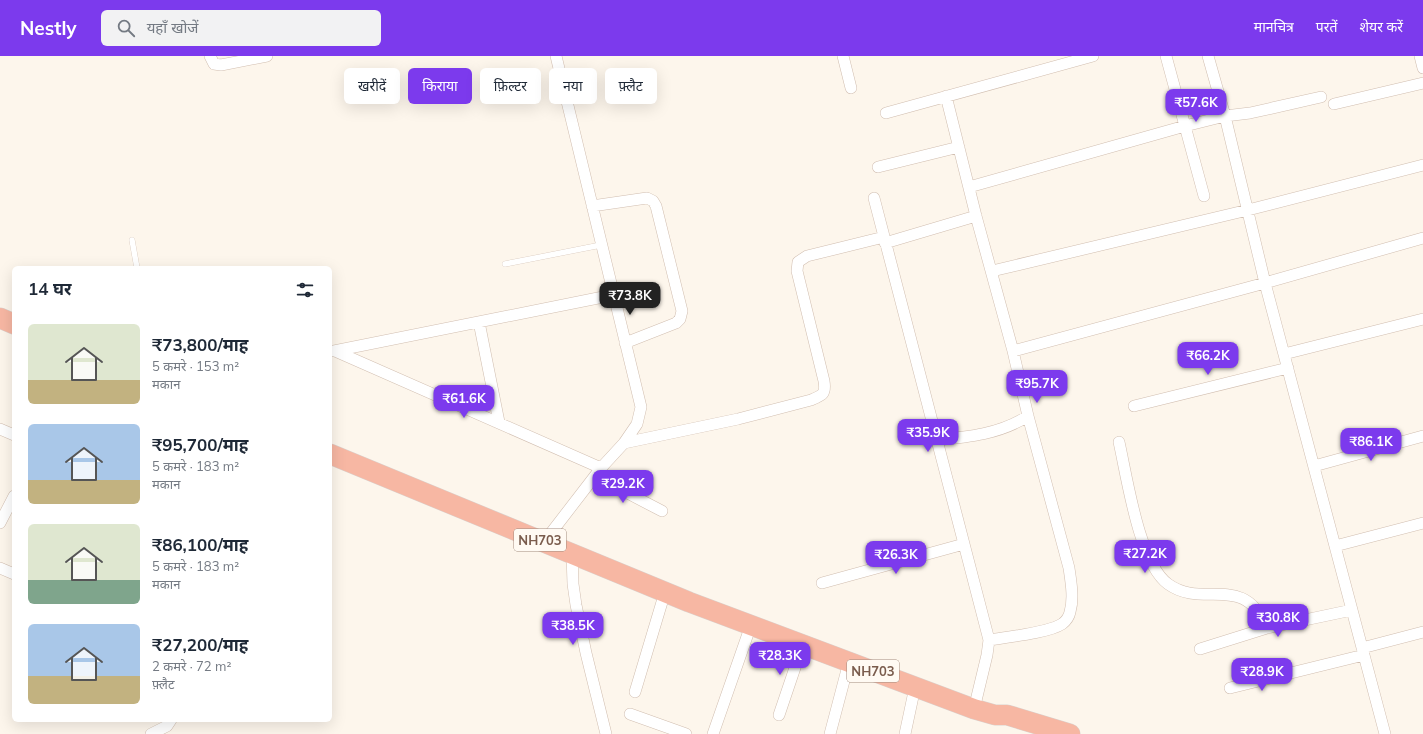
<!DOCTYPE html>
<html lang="hi">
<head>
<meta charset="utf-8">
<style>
	body { margin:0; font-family:Mulish,"Noto Sans Devanagari",sans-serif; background:#f2f2f3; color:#1f2937; height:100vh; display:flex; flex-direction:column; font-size:15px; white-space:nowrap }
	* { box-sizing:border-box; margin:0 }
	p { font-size:13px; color:#747a83 }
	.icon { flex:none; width:22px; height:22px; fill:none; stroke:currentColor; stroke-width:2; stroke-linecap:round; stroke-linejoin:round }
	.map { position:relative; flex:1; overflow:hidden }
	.panel { position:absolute; left:12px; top:210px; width:320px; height:456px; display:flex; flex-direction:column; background:#fff; border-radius:6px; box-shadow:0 4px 16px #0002 }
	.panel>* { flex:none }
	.banner { position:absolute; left:344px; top:12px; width:380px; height:36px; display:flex; gap:8px }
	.price { position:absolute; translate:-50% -34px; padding:0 9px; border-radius:8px; background:#7c3aed; color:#fff; font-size:13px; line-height:26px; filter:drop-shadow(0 1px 2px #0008) }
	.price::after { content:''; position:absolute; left:50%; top:24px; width:12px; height:9px; margin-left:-6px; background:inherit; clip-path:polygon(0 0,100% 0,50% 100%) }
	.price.selected { background:#222; color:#fff }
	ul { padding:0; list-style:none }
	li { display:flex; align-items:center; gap:12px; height:100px; padding:0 16px }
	li span { display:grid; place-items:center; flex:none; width:112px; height:80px; border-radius:6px; color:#555 }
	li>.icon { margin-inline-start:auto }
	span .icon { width:48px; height:48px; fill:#fffc; stroke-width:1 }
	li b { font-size:17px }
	h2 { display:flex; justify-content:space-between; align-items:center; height:48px; padding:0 16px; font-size:17px }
	.pill { padding:0 14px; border-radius:6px; background:#fff; box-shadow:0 4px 16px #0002; font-size:14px; line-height:36px }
	.pill.selected { background:#7c3aed; color:#fff }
	header { display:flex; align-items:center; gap:24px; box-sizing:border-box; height:56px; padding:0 20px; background:#7c3aed; color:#fff }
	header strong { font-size:19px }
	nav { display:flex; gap:22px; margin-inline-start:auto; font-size:14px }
	.search { width:280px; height:36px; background:#f2f2f3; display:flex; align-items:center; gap:10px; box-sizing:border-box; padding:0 14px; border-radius:6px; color:#747a83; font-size:15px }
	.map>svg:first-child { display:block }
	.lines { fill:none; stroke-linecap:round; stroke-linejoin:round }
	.lane-casing { stroke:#d1beb0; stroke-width:6 }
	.street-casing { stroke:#d1beb0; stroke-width:12 }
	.highway-casing { stroke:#dad1cd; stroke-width:21 }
	.lane { stroke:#fff; stroke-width:5.5 }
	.street { stroke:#fff; stroke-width:11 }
	.highway { stroke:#f7b7a3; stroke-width:20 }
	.labels { text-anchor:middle; stroke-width:4; stroke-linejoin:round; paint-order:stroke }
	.shield { fill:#fffaf3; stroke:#a28b7f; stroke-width:1 }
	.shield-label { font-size:13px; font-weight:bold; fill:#7a5c4d }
</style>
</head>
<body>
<header>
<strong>Nestly</strong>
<div class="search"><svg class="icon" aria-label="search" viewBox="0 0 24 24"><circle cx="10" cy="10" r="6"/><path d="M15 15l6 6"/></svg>यहाँ खोजें</div>
<nav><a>मानचित्र</a><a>परतें</a><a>शेयर करें</a></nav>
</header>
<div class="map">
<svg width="1423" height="678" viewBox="0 0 1423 678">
	<rect width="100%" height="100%" fill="#fdf6ec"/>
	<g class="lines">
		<!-- lane casing -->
		<g class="lane-casing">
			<path id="lane" d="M 132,184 L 137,212
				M 505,208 L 601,189"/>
		</g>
		<!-- street casing -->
		<g class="street-casing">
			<path id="street" d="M 210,0 L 214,8 L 221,9 L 267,0
				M 843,0 L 851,32
				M 1166,0 L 1204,140
				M 1208,0 L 1225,60 L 1265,227 L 1385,678
				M 1420,0 L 1423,12
				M 946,40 L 976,160 L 1013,295 L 1028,360 L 1069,512 C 1071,526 1074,542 1070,556 C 1069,561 1066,565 1062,568 C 1048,577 1007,581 989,584
				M 1334,48 L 1423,27
				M 886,57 L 1093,0
				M 878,111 L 959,91
				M 969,131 L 1185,70 L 1225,60 L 1250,57 L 1321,41
				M 874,142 L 989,584 L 987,599 L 974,653
				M 592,150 L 647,142 L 653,145 L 656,150 L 682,255 L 680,263 L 676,267 L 625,287
				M 885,187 L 976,160
				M 992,215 L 1248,154 L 1423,109
				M 479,266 L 499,366
				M 334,295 L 613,239
				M 335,295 L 601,412
				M 1013,295 L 1265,227 L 1423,182
				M 1284,298 L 1423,263
				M 1134,350 L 1288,312
				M 0,373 L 14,379
				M 936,384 C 969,381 1000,378 1028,360
				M 1119,386 C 1127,421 1139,507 1168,528 C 1204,554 1243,515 1267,572
				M 624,387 L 738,363 L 811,344 C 823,339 826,338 824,325 L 797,215 L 798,206 L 807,200 L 884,181
				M 1314,410 L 1423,380
				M 595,420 L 662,455
				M 0,467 L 14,440
				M 544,486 L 601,412 L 624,387 L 637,368 L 641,351 L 556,0
				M 1335,490 L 1423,467
				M 572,498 L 573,528 L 576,549 L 586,597 L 606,678
				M 0,512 L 14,518
				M 822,527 L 964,488
				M 1362,592 L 1423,576
				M 1200,593 L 1267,572 L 1352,554
				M 1230,632 L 1364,599
				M 635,636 L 665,536
				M 630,658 L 686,678
				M 779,659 L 803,588
				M 151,678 L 167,670 L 171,664
				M 713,678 L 751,569
				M 830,678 L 849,606
				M 905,678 L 915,631"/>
		</g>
		<!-- highway casing -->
		<g class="highway-casing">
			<path id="highway" d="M 0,262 L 14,268
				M 330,398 L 689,546 L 974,653 L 995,659 L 1007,659 L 1070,678"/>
		</g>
		<!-- lane -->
		<use href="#lane" class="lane"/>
		<!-- street -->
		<use href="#street" class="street"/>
		<!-- highway -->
		<use href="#highway" class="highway"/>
	</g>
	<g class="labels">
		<!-- shield labels -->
		<g class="shield">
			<rect x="514" y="473" width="52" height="22" rx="3"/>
			<rect x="847" y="604" width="52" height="22" rx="3"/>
		</g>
		<g class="shield-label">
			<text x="540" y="489">NH703</text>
			<text x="873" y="620">NH703</text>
		</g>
	</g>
</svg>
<b class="price" style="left:1196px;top:67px">₹57.6K</b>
<b class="price selected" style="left:630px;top:260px">₹73.8K</b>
<b class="price" style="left:1208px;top:320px">₹66.2K</b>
<b class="price" style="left:1037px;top:348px">₹95.7K</b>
<b class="price" style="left:464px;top:363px">₹61.6K</b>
<b class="price" style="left:928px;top:397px">₹35.9K</b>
<b class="price" style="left:1371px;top:406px">₹86.1K</b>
<b class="price" style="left:623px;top:448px">₹29.2K</b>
<b class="price" style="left:1145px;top:518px">₹27.2K</b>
<b class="price" style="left:896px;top:519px">₹26.3K</b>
<b class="price" style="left:1278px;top:582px">₹30.8K</b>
<b class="price" style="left:573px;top:590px">₹38.5K</b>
<b class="price" style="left:780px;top:620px">₹28.3K</b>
<b class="price" style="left:1262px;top:636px">₹28.9K</b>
<div class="banner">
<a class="pill">खरीदें</a>
<a class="pill selected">किराया</a>
<a class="pill">फ़िल्टर</a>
<a class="pill">नया</a>
<a class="pill">फ़्लैट</a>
</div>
<section class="panel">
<h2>14 घर<svg class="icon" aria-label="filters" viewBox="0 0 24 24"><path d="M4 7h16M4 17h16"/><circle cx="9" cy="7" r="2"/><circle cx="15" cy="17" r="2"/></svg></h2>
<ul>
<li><span style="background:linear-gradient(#dfe7d0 70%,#c2b280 0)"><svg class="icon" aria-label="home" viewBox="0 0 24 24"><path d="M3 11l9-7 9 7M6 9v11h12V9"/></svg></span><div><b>₹73,800/माह</b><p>5 कमरे · 153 m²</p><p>मकान</p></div></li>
<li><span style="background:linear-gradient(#a9c7e8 70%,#c2b280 0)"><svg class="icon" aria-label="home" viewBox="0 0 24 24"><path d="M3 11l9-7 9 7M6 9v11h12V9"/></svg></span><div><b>₹95,700/माह</b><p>5 कमरे · 183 m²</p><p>मकान</p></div></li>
<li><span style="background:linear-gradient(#dfe7d0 70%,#7fa58c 0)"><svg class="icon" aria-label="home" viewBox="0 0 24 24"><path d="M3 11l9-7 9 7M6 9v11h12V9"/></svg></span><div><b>₹86,100/माह</b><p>5 कमरे · 183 m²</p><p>मकान</p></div></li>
<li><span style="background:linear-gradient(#a9c7e8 65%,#c2b280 0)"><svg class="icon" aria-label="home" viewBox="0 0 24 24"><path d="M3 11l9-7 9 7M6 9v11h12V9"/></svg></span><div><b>₹27,200/माह</b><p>2 कमरे · 72 m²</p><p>फ़्लैट</p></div></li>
</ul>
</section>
</div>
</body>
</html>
